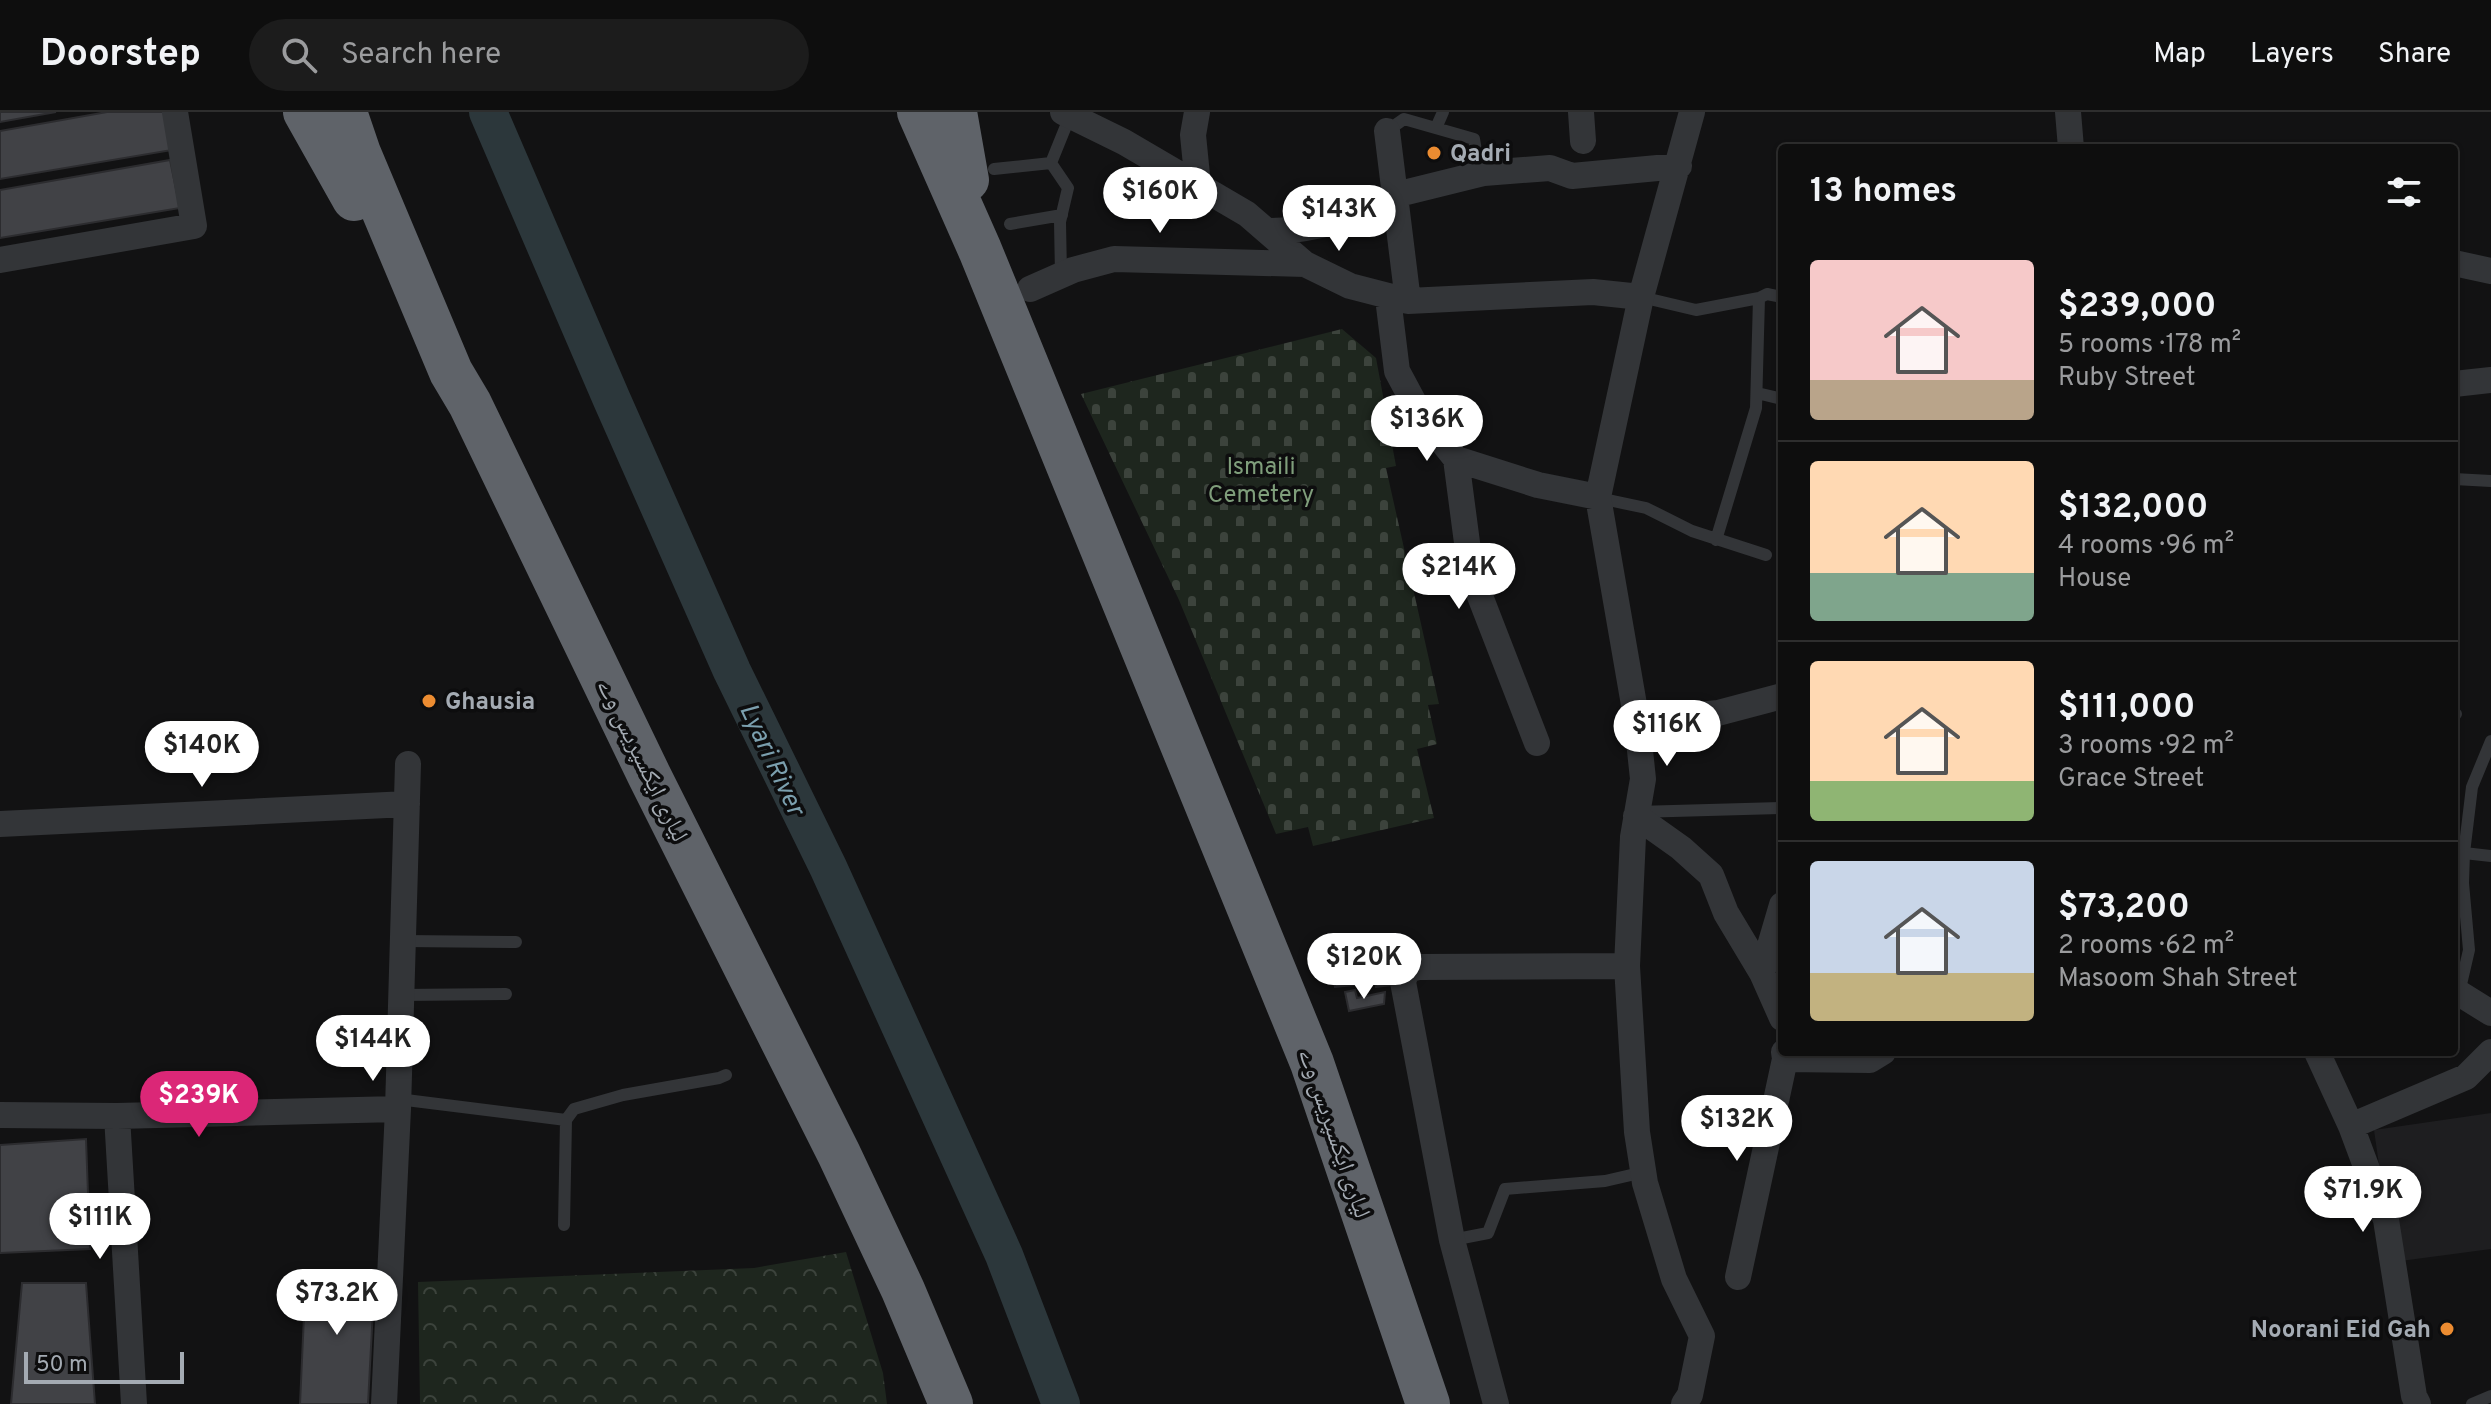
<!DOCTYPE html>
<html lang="en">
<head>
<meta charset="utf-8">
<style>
	body { margin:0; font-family:Overpass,"Noto Naskh Arabic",sans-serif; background:#1c1c1c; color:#f1f3f6; height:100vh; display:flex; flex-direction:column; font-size:30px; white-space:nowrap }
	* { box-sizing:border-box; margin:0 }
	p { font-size:26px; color:#9b9c9e }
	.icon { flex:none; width:44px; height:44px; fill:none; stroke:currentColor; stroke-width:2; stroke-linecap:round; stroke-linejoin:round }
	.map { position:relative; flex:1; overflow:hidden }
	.drawer { position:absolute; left:1778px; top:32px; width:680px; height:912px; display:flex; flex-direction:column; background:#0e0e0e; border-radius:8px; box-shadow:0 2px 6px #0004,0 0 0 2px #2e2e2e }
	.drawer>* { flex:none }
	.scale { position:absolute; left:24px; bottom:20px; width:160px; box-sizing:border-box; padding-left:8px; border:4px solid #a4abb3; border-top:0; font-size:22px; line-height:28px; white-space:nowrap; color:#a4abb3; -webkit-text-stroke:6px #0d0d0e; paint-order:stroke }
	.price { position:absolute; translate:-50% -68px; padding:0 18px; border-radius:28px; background:#fff; color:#222; font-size:26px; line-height:52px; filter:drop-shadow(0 2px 4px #0008) }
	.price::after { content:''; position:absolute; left:50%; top:48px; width:24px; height:18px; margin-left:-12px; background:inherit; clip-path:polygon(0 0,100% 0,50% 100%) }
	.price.current { background:#db2777; color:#fff }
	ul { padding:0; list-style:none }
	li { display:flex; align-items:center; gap:24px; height:200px; padding:0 32px }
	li+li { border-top:2px solid #2e2e2e }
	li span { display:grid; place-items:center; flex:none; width:224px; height:160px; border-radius:8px; color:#555 }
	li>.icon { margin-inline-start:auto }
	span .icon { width:96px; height:96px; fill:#fffc; stroke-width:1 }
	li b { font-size:34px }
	h2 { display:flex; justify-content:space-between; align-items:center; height:96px; padding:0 32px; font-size:34px }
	header { display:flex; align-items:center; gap:48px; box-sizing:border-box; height:112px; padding:0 40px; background:#0e0e0e; border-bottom:2px solid #2e2e2e }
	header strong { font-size:38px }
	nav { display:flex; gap:44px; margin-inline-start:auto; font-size:28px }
	.search { width:560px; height:72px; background:#1c1c1c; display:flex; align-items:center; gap:20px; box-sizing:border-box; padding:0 28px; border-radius:44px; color:#9b9c9e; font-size:30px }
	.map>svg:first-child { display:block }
	.built { fill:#1e1e20 }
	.cemetery { fill:url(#cemetery-stones) }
	.park { fill:url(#park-crowns) }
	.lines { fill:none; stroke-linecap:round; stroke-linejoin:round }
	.river { stroke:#2c373b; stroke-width:38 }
	.building { fill:#414246; stroke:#2c2c2f; stroke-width:2 }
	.service { stroke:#333538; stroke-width:12 }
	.minor { stroke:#333538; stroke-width:26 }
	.motorway { stroke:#5f6369; stroke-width:44 }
	.poi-dot { fill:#ec8c31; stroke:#0d0d0e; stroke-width:3 }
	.labels { text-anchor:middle; stroke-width:7; stroke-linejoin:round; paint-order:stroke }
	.poi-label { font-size:24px; font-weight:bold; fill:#a4abb3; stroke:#0d0d0e; text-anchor:start }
	.park-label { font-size:24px; fill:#7f9e7b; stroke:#0d0d0e }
	.street-label { font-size:24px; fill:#a4abb3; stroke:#0d0d0e }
	.water-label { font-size:26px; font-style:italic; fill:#7b9fae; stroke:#0d0d0e }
</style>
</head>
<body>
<header>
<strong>Doorstep</strong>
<div class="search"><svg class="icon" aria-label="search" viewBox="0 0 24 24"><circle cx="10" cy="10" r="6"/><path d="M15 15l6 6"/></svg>Search here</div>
<nav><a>Map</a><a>Layers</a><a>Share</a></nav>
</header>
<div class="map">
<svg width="2491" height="1292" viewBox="0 0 2491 1292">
	<defs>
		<pattern id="cemetery-stones" width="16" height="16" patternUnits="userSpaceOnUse" patternTransform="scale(2)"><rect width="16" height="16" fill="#1e261e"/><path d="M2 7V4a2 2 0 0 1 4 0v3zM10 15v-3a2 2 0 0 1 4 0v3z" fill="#3c433c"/></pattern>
		<pattern id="park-crowns" width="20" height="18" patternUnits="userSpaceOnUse" patternTransform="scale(2)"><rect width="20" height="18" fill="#1e261e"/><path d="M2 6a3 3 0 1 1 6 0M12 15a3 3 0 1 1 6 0" fill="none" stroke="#3c433c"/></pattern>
	</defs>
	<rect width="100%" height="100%" fill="#121213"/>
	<!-- built -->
	<path class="built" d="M 2491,1001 L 2491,1137 L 2393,1150 L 2374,1018 Z"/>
	<!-- cemetery -->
	<path class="cemetery" d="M 1342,217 L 1376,246 L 1396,354 L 1386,356 L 1439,592 L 1428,593 L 1437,632 L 1417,637 L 1434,706 L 1313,734 L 1308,715 L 1276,722 L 1179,488 L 1081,282 Z"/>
	<!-- park -->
	<path class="park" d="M 846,1140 L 883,1261 L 887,1292 L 420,1292 L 418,1170 L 754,1156 Z"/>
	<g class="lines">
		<!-- river -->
		<path class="river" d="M 488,0 L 612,288 L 732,559 L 828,755 L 1004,1143 L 1061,1292"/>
	</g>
	<!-- building -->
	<path class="building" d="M 0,0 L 56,0 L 0,10 Z
		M 107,0 L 165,0 L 172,38 L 0,67 L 0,19 Z
		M 170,48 L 180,96 L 0,126 L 0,78 Z
		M 1367,838 L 1373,871 L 1335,875 L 1329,843 Z
		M 1387,847 L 1393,873 L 1376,875 L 1371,849 Z
		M 1355,878 L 1357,886 L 1385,880 L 1384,892 L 1349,899 L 1345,880 Z
		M 86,1027 L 90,1137 L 0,1141 L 0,1033 Z
		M 306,1159 L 375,1159 L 368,1292 L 300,1292 Z
		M 22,1171 L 86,1171 L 95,1292 L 11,1292 Z"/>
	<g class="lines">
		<!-- service -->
		<path class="service" d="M 1436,16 L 1443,0
			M 1387,19 L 1404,7 L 1474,27 L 1480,63
			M 994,57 L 1051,51
			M 1010,112 L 1062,103
			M 1061,163 L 1060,110 L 1068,76 L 1051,51 L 1070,4
			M 1641,185 L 1696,198 L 1759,186 L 1767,182 L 1782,185
			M 1757,281 L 1782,287
			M 2454,367 L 2491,369
			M 1599,386 L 1646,396 L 1692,419 L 1766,443
			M 1716,428 L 1756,296 L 1759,186
			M 2454,602 L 2456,602
			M 1637,700 L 1782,696
			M 2464,741 L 2491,744
			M 403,829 L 516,830
			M 2459,881 L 2469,838 L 2463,771 L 2464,741 L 2472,675 L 2491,629
			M 401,883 L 506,882
			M 398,987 L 566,1008 L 564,1113
			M 566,1008 L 574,997 L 623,983 L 719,966 L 726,963
			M 1452,1128 L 1488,1121 L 1505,1077 L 1605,1069 L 1644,1060
			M 2472,1292 L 2491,1284"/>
		<!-- minor -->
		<path class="minor" d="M 1063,0 L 1124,30 L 1247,102 L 1305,152 L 1350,174 L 1408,189 L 1593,180 L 1641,185
			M 1197,0 L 1193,23 L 1198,73
			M 1581,0 L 1583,29
			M 2068,0 L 2071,36
			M 1387,19 L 1408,189
			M 1395,83 L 1484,61 L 1550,56 L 1572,64 L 1679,54
			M 1267,119 C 1311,120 1354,104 1396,92
			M 0,148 L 194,114 L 175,0
			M 2454,151 L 2491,159
			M 1030,177 L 1073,158 L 1114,147 L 1305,152
			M 1388,186 L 1397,259 L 1420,302 L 1456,347 L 1538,373 L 1598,385
			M 2454,272 L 2491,268
			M 1456,347 L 1471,461 L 1537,631
			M 1637,610 L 1718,601 L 1782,584
			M 1636,704 L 1681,736 L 1711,763 L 1726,801 L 1762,861 L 1782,906
			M 0,712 L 407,692
			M 1762,861 L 1782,793
			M 2454,878 L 2491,901
			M 1784,940 L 1785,947 L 1870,948 L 1883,940
			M 2317,940 L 2351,1014 L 2386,1108 L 2414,1284 L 2418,1292
			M 0,1003 L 117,1004 L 398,997
			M 117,1004 L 134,1292
			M 2351,1014 L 2466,965 L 2491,940
			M 1738,1165 L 1785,947
			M 384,1292 L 398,997 L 408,652
			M 1496,1292 L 1452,1128 L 1403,870 L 1407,858 L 1419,855 L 1627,854
			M 1684,1292 L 1690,1283 L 1702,1224 L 1674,1167 L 1645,1071 L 1637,1020 L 1627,854 L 1633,725 L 1643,667 L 1637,610 L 1598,385 L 1641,185 L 1692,0"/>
		<!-- motorway -->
		<path class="motorway" d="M 305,0 L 354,87
			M 345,0 L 359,41 L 451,260 L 470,292 L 649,663 L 839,1042 L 903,1178 L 951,1292
			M 919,0 L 980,138 L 1312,951 L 1428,1292
			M 955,0 L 967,68"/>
	</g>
	<!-- markers -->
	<g class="poi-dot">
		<circle cx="1434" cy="41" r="8"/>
		<circle cx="429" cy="589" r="8"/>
		<circle cx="2447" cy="1217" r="8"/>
	</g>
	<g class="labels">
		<!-- poi labels -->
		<g class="poi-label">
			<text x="1450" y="49">Qadri</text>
			<text x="445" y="597">Ghausia</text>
			<text x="2431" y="1225" text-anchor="end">Noorani Eid Gah</text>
		</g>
		<!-- park labels -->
		<g class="park-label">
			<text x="1261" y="362">Ismaili<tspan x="1261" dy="28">Cemetery</tspan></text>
		</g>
		<!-- street labels -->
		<g class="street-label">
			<text transform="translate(643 648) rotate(64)" y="8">لیاری ایکسپریس وے</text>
			<text transform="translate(1335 1021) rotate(71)" y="8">لیاری ایکسپریس وے</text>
		</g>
		<!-- water labels -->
		<g class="water-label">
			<text transform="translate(773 647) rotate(65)" y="9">Lyari River</text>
		</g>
	</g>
</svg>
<div class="scale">50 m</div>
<b class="price" style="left:1160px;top:123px">$160K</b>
<b class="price" style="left:1339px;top:141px">$143K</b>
<b class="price" style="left:1427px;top:351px">$136K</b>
<b class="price" style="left:1459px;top:499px">$214K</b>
<b class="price" style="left:1667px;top:656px">$116K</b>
<b class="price" style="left:202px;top:677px">$140K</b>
<b class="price" style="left:1364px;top:889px">$120K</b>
<b class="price" style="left:373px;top:971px">$144K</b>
<b class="price current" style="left:199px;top:1027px">$239K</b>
<b class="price" style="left:1737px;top:1051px">$132K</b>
<b class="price" style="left:2363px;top:1122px">$71.9K</b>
<b class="price" style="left:100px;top:1149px">$111K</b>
<b class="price" style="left:337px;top:1225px">$73.2K</b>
<section class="drawer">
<h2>13 homes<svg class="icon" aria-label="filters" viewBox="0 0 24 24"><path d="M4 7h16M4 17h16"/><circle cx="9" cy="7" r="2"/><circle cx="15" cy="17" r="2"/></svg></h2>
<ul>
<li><span style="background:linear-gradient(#f6c9c9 75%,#b9a48a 0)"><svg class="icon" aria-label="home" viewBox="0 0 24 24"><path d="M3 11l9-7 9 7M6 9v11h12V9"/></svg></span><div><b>$239,000</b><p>5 rooms · 178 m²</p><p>Ruby Street</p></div></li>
<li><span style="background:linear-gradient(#ffd9b3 70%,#7fa58c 0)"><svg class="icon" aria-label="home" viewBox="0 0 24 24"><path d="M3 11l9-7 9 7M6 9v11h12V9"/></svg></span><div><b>$132,000</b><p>4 rooms · 96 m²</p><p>House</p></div></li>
<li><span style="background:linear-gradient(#ffd9b3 75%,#8fb573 0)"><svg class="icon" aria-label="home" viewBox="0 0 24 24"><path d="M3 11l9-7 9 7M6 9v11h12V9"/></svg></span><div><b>$111,000</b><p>3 rooms · 92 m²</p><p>Grace Street</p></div></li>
<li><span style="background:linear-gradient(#c9d6e8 70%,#c2b280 0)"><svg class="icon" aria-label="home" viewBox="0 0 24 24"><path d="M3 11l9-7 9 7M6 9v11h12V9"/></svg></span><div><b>$73,200</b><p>2 rooms · 62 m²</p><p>Masoom Shah Street</p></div></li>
</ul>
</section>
</div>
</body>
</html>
